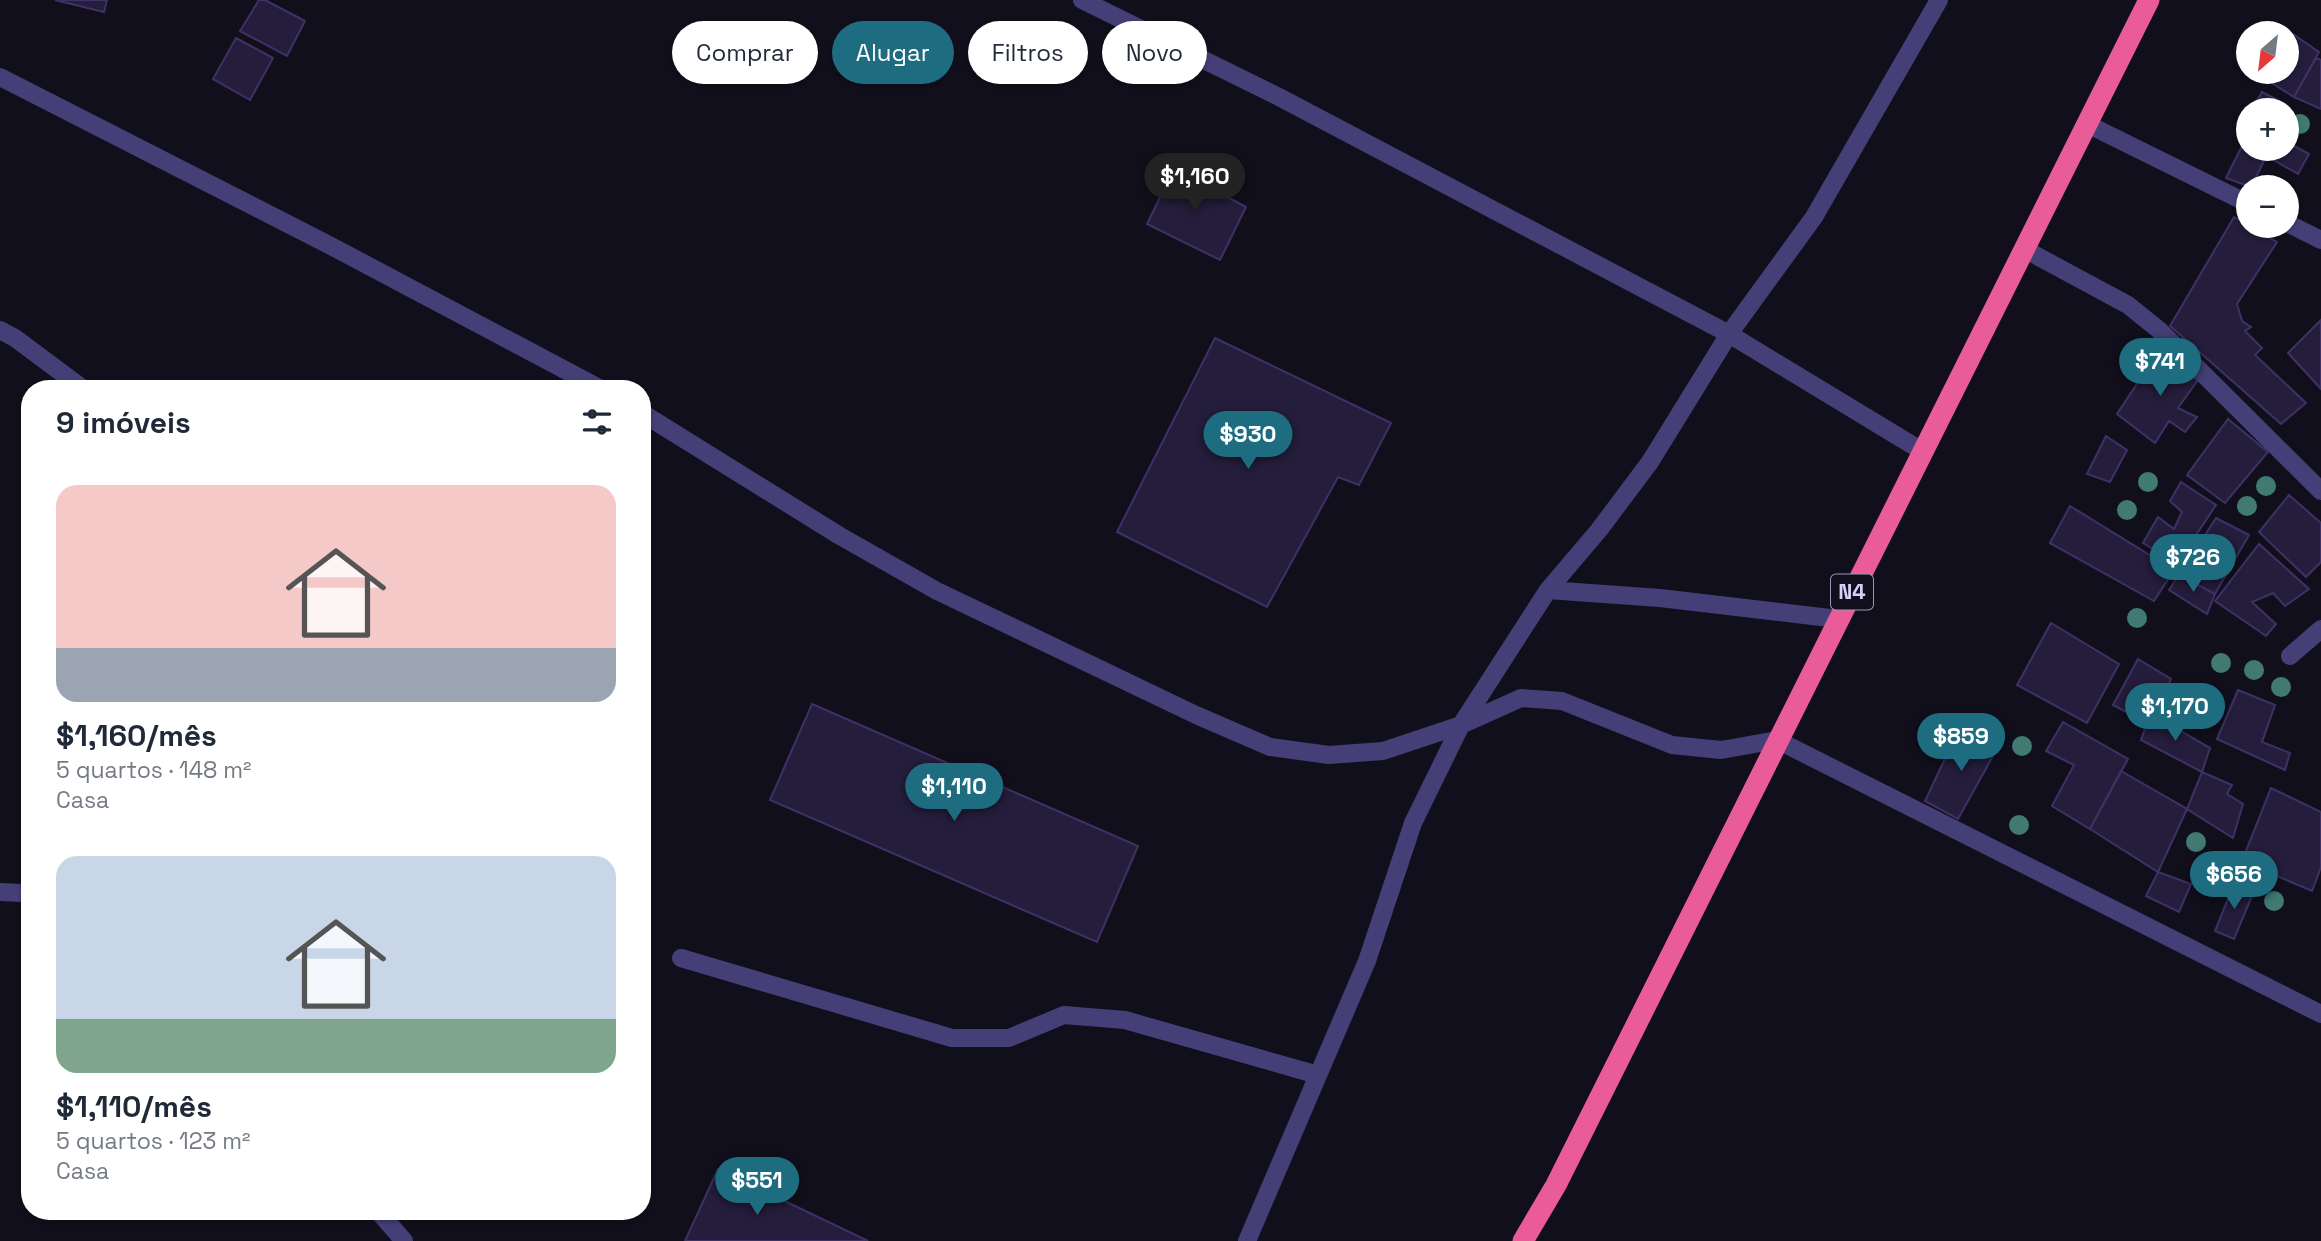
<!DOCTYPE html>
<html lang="pt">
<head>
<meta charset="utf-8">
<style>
	body { margin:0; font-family:"Space Grotesk",sans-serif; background:#f6f6f7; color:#1f2937; height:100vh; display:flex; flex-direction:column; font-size:26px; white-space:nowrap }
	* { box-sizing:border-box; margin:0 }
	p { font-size:23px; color:#747a83 }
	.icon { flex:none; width:38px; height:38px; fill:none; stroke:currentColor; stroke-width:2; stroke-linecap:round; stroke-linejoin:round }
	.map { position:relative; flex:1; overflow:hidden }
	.panel { position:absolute; left:21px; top:380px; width:630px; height:840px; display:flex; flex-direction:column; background:#fff; border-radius:28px; box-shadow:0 2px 5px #0004 }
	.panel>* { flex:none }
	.banner { position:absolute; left:672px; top:21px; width:665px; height:63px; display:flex; gap:14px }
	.needle { width:46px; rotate:208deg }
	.fabs { position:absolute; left:2236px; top:21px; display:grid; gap:14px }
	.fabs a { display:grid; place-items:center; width:63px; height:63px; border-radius:50%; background:#fff; box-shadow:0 2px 5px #0004; font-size:35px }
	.price { position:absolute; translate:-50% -60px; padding:0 16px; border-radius:24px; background:#1e6c80; color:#fff; font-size:23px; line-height:46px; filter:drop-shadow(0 2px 4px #0008) }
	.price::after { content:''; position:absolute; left:50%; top:42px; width:21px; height:16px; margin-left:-10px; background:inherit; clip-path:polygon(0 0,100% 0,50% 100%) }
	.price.active { background:#222; color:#fff }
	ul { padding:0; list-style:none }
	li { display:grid; align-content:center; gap:14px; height:371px; padding:0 35px }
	li span { display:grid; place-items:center; height:217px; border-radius:21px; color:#555 }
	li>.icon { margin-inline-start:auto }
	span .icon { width:126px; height:126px; fill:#fffc; stroke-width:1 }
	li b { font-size:30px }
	h2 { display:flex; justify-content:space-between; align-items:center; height:84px; padding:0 35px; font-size:30px }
	.tag { padding:0 24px; border-radius:32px; background:#fff; box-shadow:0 2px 5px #0004; font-size:24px; line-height:63px }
	.tag.active { background:#1e6c80; color:#fff }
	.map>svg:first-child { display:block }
	.building { fill:#251d3c; stroke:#3e3265; stroke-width:2 }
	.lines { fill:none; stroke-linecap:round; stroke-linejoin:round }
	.minor { stroke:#443f77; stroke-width:18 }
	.highway { stroke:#ea5b99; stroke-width:21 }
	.tree { fill:#417973 }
	.labels { text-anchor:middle; stroke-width:5; stroke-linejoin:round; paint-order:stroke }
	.shield { fill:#120f1d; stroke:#9c97b7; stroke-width:2 }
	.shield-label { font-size:21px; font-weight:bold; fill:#d7d1f9 }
</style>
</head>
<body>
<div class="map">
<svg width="2321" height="1241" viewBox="0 0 2321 1241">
	<rect width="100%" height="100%" fill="#120f1d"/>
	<!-- building -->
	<path class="building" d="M 55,0 L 107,0 L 104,12 Z
		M 259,0 L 265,0 L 305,21 L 287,56 L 240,31 Z
		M 2290,32 L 2319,52 L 2294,97 L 2264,78 L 2268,72 L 2287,72 L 2287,37 Z
		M 236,38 L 273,58 L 250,100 L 213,79 Z
		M 2316,58 L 2321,60 L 2321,109 L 2294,97 Z
		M 2262,92 L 2285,104 L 2282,110 L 2251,110 Z
		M 2249,132 L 2249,149 L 2270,149 L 2251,187 L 2226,178 Z
		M 2287,142 L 2309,154 L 2298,174 L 2270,158 L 2276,149 L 2287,149 Z
		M 1164,163 L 1246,207 L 1220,260 L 1147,224 L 1166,185 L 1155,179 Z
		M 2234,217 L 2277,242 L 2237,304 L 2242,321 L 2251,327 L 2245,331 L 2262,348 L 2255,355 L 2306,403 L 2281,424 L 2170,326 Z
		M 2321,320 L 2321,389 L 2288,353 Z
		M 1215,338 L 1391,423 L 1359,485 L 1338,477 L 1267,607 L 1117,532 Z
		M 2160,349 L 2198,380 L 2178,408 L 2197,417 L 2185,432 L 2169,421 L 2155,443 L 2117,414 Z
		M 2228,419 L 2268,452 L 2225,503 L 2187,475 Z
		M 2106,436 L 2127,450 L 2110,482 L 2087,474 Z
		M 2181,482 L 2216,505 L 2177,564 L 2143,543 L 2158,517 L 2174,529 L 2182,512 L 2170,501 Z
		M 2289,495 L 2321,523 L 2321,562 L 2306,577 L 2259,532 Z
		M 2070,506 L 2174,570 L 2154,601 L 2050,543 Z
		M 2216,518 L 2249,535 L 2215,594 L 2179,575 Z
		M 2259,544 L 2309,589 L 2285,606 L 2273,593 L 2252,602 L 2276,624 L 2266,636 L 2215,601 Z
		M 2179,575 L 2215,594 L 2207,614 L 2169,590 Z
		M 2051,623 L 2119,664 L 2087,723 L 2017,685 Z
		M 2138,659 L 2171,679 L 2153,715 L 2147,723 L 2113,705 Z
		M 2238,690 L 2275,705 L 2262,742 L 2290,753 L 2285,770 L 2217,739 Z
		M 812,704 L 1138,846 L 1097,942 L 770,800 Z
		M 2153,715 L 2210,748 L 2202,772 L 2141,740 L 2147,723 Z
		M 2063,722 L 2128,759 L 2090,829 L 2052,806 L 2074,765 L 2046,751 Z
		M 1960,727 L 1998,747 L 1958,819 L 1925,801 Z
		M 2121,771 L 2187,809 L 2158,872 L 2090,829 Z
		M 2202,772 L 2232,785 L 2227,794 L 2243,804 L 2233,838 L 2187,809 Z
		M 2271,788 L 2321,812 L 2321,867 L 2312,891 L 2242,861 Z
		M 2158,872 L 2191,884 L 2179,912 L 2146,896 Z
		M 2234,884 L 2254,891 L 2234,939 L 2215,931 Z
		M 718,1169 L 868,1241 L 685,1241 Z"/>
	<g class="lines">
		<!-- minor -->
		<path class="minor" d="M 1082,0 L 1279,97 L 1729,334 L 1922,451
			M 0,77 L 331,246 L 599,388
			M 2087,124 L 2249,204
			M 2287,223 L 2321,240
			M 2024,249 L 2128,305 L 2159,330 L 2321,491
			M 0,330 L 15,338 L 82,388
			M 642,413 L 840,536 L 937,591 L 1196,715 L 1270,747 L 1329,755 L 1383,751 L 1461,725 L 1521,698 L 1562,701 L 1672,745 L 1721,750 L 1777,740 L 2321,1014
			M 1548,590 L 1660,598 L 1838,619
			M 2290,656 L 2321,629
			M 0,892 L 21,893 L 30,890
			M 681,958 L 952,1038 L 1009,1038 L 1064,1015 L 1125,1020 L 1318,1075
			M 378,1211 L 404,1241
			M 1247,1241 L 1367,961 L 1413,823 L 1461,725 L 1548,590 L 1599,530 L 1650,462 L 1729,334 L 1814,217 L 1939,0"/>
		<!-- highway -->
		<path class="highway" d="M 1523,1241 L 1556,1185 L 2149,0"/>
	</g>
	<!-- trees -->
	<g class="tree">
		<circle cx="2300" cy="124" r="10"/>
		<circle cx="2148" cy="482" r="10"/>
		<circle cx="2266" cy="486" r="10"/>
		<circle cx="2247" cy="506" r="10"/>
		<circle cx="2127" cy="510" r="10"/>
		<circle cx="2137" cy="618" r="10"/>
		<circle cx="2221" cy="663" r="10"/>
		<circle cx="2254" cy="670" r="10"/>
		<circle cx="2281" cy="687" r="10"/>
		<circle cx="2022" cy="746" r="10"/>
		<circle cx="2019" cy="825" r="10"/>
		<circle cx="2196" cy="842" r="10"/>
		<circle cx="2274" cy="901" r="10"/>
	</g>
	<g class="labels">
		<!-- shield labels -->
		<rect class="shield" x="1831" y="574.5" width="42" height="35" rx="5"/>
		<g class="shield-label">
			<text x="1852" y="599">N4</text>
		</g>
	</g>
</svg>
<div class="fabs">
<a><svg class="needle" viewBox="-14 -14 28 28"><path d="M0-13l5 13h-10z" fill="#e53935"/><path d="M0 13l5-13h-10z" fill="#747a83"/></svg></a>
<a>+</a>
<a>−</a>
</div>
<b class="price active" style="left:1195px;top:213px">$1,160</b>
<b class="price" style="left:2160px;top:398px">$741</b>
<b class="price" style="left:1248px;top:471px">$930</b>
<b class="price" style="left:2193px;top:594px">$726</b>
<b class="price" style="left:2175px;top:743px">$1,170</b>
<b class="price" style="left:1961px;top:773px">$859</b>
<b class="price" style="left:954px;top:823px">$1,110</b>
<b class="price" style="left:2234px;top:911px">$656</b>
<b class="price" style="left:757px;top:1217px">$551</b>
<div class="banner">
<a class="tag">Comprar</a>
<a class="tag active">Alugar</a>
<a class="tag">Filtros</a>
<a class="tag">Novo</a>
</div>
<section class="panel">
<h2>9 imóveis<svg class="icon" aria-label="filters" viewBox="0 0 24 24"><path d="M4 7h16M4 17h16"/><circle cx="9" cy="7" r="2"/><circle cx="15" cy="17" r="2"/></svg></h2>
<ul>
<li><span style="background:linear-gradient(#f6c9c9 75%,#9aa5b1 0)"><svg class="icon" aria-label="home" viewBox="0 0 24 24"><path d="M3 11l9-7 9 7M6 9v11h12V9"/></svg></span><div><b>$1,160/mês</b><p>5 quartos · 148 m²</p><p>Casa</p></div></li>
<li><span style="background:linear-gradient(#c9d6e8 75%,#7fa58c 0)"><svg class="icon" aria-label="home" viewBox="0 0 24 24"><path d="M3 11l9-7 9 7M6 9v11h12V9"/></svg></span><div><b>$1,110/mês</b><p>5 quartos · 123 m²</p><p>Casa</p></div></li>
</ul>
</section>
</div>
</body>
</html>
